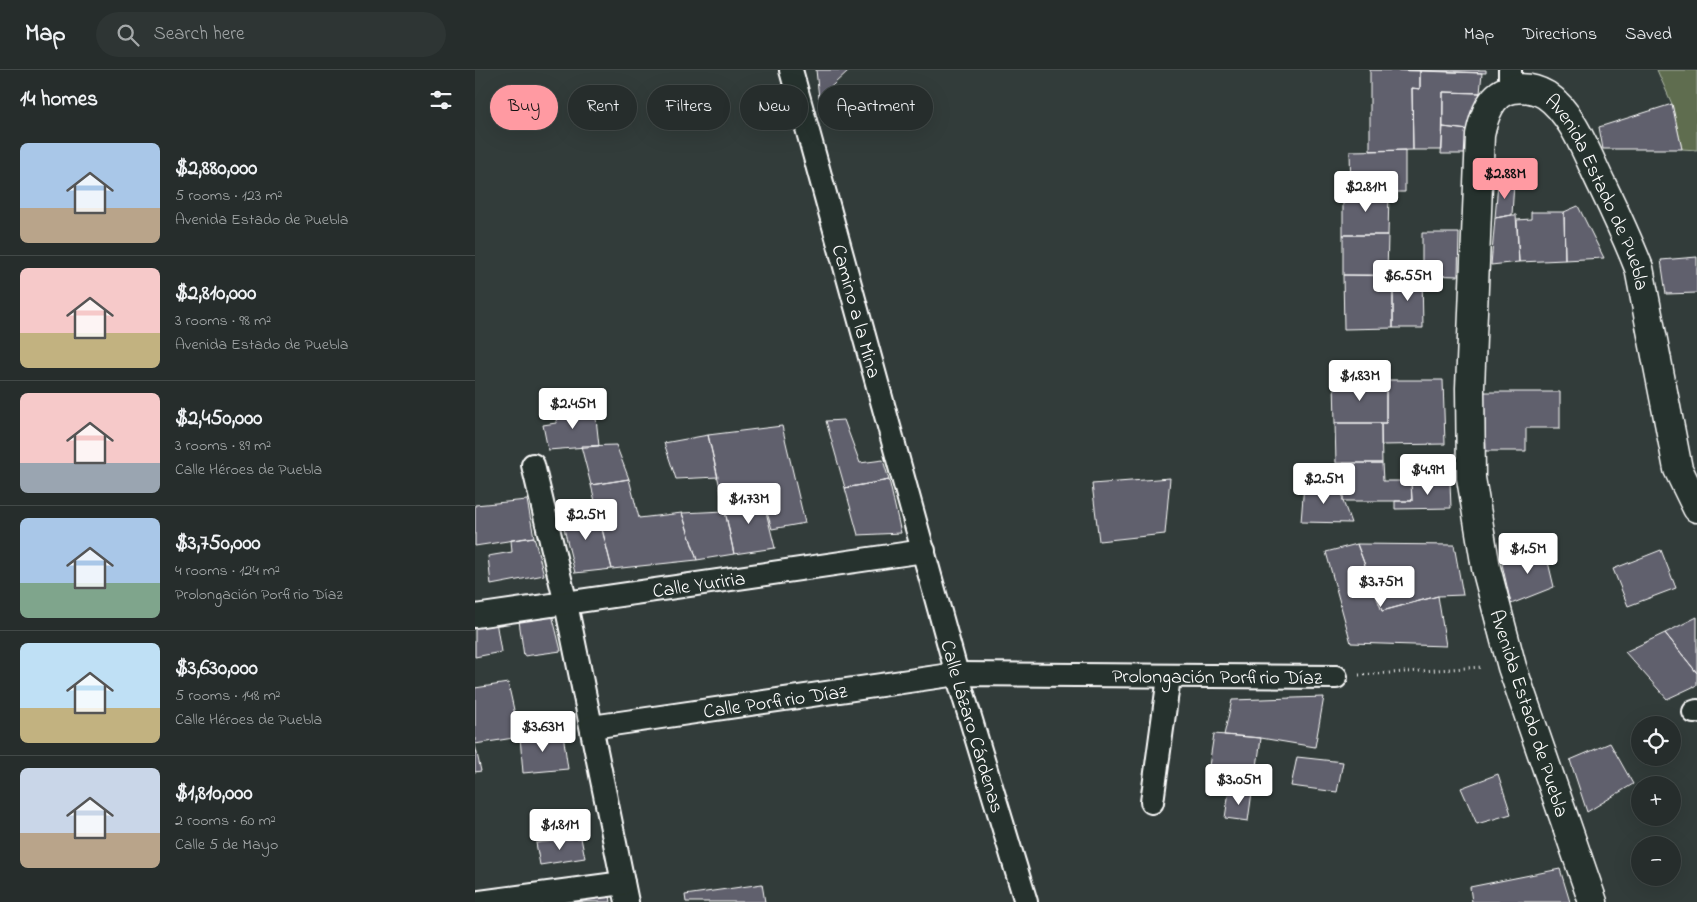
<!DOCTYPE html>
<html lang="en">
<head>
<meta charset="utf-8">
<style>
	body { margin:0; font-family:"Indie Flower",sans-serif; background:#2e3534; color:#f1f3f6; height:100vh; display:flex; flex-direction:column; font-size:19px; white-space:nowrap }
	* { box-sizing:border-box; margin:0 }
	p { font-size:16px; color:#a4a8a9 }
	.icon { flex:none; width:28px; height:28px; fill:none; stroke:currentColor; stroke-width:2; stroke-linecap:round; stroke-linejoin:round }
	.map { position:relative; flex:1; overflow:hidden }
	.details { display:flex; flex-direction:column; background:#262d2c; width:475px }
	.details>* { flex:none }
	.top-card { position:absolute; left:15px; top:15px; width:475px; height:45px; display:flex; gap:10px }
	.buttons { position:absolute; left:1156px; top:646px; display:grid; gap:10px }
	.buttons a { display:grid; place-items:center; width:50px; height:50px; border-radius:50%; background:#262d2c; box-shadow:0 5px 20px #0002,0 0 0 1px #424948; font-size:25px }
	.price { position:absolute; translate:-50% -42px; padding:0 11px; border-radius:5px; background:#fff; color:#222; font-size:16px; line-height:32px; filter:drop-shadow(0 1px 2px #0008) }
	.price::after { content:''; position:absolute; left:50%; top:30px; width:15px; height:11px; margin-left:-8px; background:inherit; clip-path:polygon(0 0,100% 0,50% 100%) }
	.price.selected { background:#ff9aa2; color:#111 }
	ul { padding:0; list-style:none }
	li { display:flex; align-items:center; gap:15px; height:125px; padding:0 20px }
	li+li { border-top:1px solid #424948 }
	li span { display:grid; place-items:center; flex:none; width:140px; height:100px; border-radius:8px; color:#555 }
	li>.icon { margin-inline-start:auto }
	span .icon { width:60px; height:60px; fill:#fffc; stroke-width:1 }
	li b { font-size:21px }
	h2 { display:flex; justify-content:space-between; align-items:center; height:60px; padding:0 20px; font-size:21px }
	.pill { padding:0 18px; border-radius:22px; background:#262d2c; box-shadow:0 5px 20px #0002,0 0 0 1px #424948; font-size:18px; line-height:45px }
	.pill.selected { background:#ff9aa2; color:#111 }
	header { display:flex; align-items:center; gap:30px; box-sizing:border-box; height:70px; padding:0 25px; background:#262d2c; border-bottom:1px solid #424948 }
	header strong { font-size:24px }
	nav { display:flex; gap:28px; margin-inline-start:auto; font-size:18px }
	.search { width:350px; height:45px; background:#2e3534; display:flex; align-items:center; gap:12px; box-sizing:border-box; padding:0 18px; border-radius:28px; color:#a4a8a9; font-size:19px }
	main { display:flex; flex:1; min-height:0 }
	.map>svg:first-child { display:block }
	.green { fill:#5e6d4f; stroke:#aeb6a7 }
	.building { fill:#61606d; stroke:#fff }
	.lines { fill:none; stroke-linecap:round; stroke-linejoin:round }
	.minor-casing { stroke:#fff; stroke-width:26 }
	.tertiary-casing { stroke:#fff; stroke-width:31 }
	.path { stroke:#fff; stroke-width:3; stroke-dasharray:1 4; stroke-linecap:butt }
	.minor { stroke:#26332d; stroke-width:22 }
	.tertiary { stroke:#26332d; stroke-width:28 }
	.labels { text-anchor:middle; stroke-width:4; stroke-linejoin:round; paint-order:stroke }
	.street-label { font-size:20px; fill:#fff; stroke:#26332d }
</style>
</head>
<body>
<header>
<strong>Map</strong>
<div class="search"><svg class="icon" aria-label="search" viewBox="0 0 24 24"><circle cx="10" cy="10" r="6"/><path d="M15 15l6 6"/></svg>Search here</div>
<nav><a>Map</a><a>Directions</a><a>Saved</a></nav>
</header>
<main>
<section class="details">
<h2>14 homes<svg class="icon" aria-label="filters" viewBox="0 0 24 24"><path d="M4 7h16M4 17h16"/><circle cx="9" cy="7" r="2"/><circle cx="15" cy="17" r="2"/></svg></h2>
<ul>
<li><span style="background:linear-gradient(#a9c7e8 65%,#b9a48a 0)"><svg class="icon" aria-label="home" viewBox="0 0 24 24"><path d="M3 11l9-7 9 7M6 9v11h12V9"/></svg></span><div><b>$2,880,000</b><p>5 rooms · 123 m²</p><p>Avenida Estado de Puebla</p></div></li>
<li><span style="background:linear-gradient(#f6c9c9 65%,#c2b280 0)"><svg class="icon" aria-label="home" viewBox="0 0 24 24"><path d="M3 11l9-7 9 7M6 9v11h12V9"/></svg></span><div><b>$2,810,000</b><p>3 rooms · 98 m²</p><p>Avenida Estado de Puebla</p></div></li>
<li><span style="background:linear-gradient(#f6c9c9 70%,#9aa5b1 0)"><svg class="icon" aria-label="home" viewBox="0 0 24 24"><path d="M3 11l9-7 9 7M6 9v11h12V9"/></svg></span><div><b>$2,450,000</b><p>3 rooms · 89 m²</p><p>Calle Héroes de Puebla</p></div></li>
<li><span style="background:linear-gradient(#a9c7e8 65%,#7fa58c 0)"><svg class="icon" aria-label="home" viewBox="0 0 24 24"><path d="M3 11l9-7 9 7M6 9v11h12V9"/></svg></span><div><b>$3,750,000</b><p>4 rooms · 124 m²</p><p>Prolongación Porfirio Díaz</p></div></li>
<li><span style="background:linear-gradient(#bfe0f5 65%,#c2b280 0)"><svg class="icon" aria-label="home" viewBox="0 0 24 24"><path d="M3 11l9-7 9 7M6 9v11h12V9"/></svg></span><div><b>$3,630,000</b><p>5 rooms · 148 m²</p><p>Calle Héroes de Puebla</p></div></li>
<li><span style="background:linear-gradient(#c9d6e8 65%,#b9a48a 0)"><svg class="icon" aria-label="home" viewBox="0 0 24 24"><path d="M3 11l9-7 9 7M6 9v11h12V9"/></svg></span><div><b>$1,810,000</b><p>2 rooms · 60 m²</p><p>Calle 5 de Mayo</p></div></li>
</ul>
</section>
<div class="map">
<svg width="1222" height="832" viewBox="0 0 1222 832">
	<rect width="100%" height="100%" fill="#323c3a"/>
	<filter id="ink" filterUnits="userSpaceOnUse"><feTurbulence type="fractalNoise" baseFrequency=".02" numOctaves="2"/><feDisplacementMap in="SourceGraphic" scale="10" xChannelSelector="R" yChannelSelector="G"/><feConvolveMatrix kernelMatrix="1 2 1 2 8 2 1 2 1" color-interpolation-filters="sRGB"/></filter>
	<g filter="url(#ink)">
		<!-- green -->
		<path class="green" d="M 1182,0 L 1222,0 L 1222,80 L 1207,79 L 1197,34 Z"/>
		<!-- building -->
		<path class="building" d="M 341,0 L 374,0 L 344,28 Z
			M 895,0 L 945,1 L 945,19 L 937,18 L 938,80 L 895,81 Z
			M 928,0 L 1011,0 L 1011,3 Z
			M 945,1 L 1007,3 L 1005,23 L 968,22 L 967,80 L 938,80 L 937,18 L 945,19 Z
			M 968,22 L 1005,23 L 1002,61 L 968,57 Z
			M 1197,34 L 1207,79 L 1128,79 L 1124,57 Z
			M 968,57 L 1002,61 L 1000,84 L 966,84 Z
			M 930,80 L 930,122 L 876,122 L 875,81 Z
			M 1039,112 L 1037,145 L 1020,148 L 1023,113 Z
			M 868,122 L 914,122 L 913,165 L 868,165 Z
			M 1103,136 L 1129,188 L 1090,190 L 1089,142 Z
			M 1056,142 L 1089,142 L 1090,190 L 1044,192 L 1042,150 L 1056,149 Z
			M 1037,145 L 1041,145 L 1044,192 L 1016,195 L 1020,148 Z
			M 947,163 L 984,163 L 983,206 L 947,205 Z
			M 868,165 L 913,165 L 912,205 L 868,205 Z
			M 1222,187 L 1222,223 L 1191,224 L 1186,190 Z
			M 868,205 L 918,206 L 918,258 L 869,259 Z
			M 947,205 L 948,258 L 918,258 L 918,206 Z
			M 911,310 L 968,310 L 970,374 L 906,375 L 906,353 L 911,353 Z
			M 911,310 L 911,353 L 860,353 L 859,311 Z
			M 1009,322 L 1085,322 L 1085,358 L 1051,358 L 1051,381 L 1011,381 Z
			M 120,339 L 124,376 L 73,380 L 68,355 L 81,353 L 82,340 Z
			M 369,350 L 385,393 L 408,390 L 414,410 L 370,418 L 351,351 Z
			M 860,353 L 906,353 L 907,393 L 861,393 Z
			M 307,356 L 330,453 L 297,459 L 287,426 L 248,431 L 233,365 Z
			M 233,365 L 243,407 L 201,409 L 189,373 Z
			M 141,375 L 154,409 L 116,415 L 106,376 Z
			M 868,393 L 907,393 L 908,411 L 936,411 L 937,431 L 868,431 Z
			M 695,408 L 690,464 L 624,471 L 617,414 Z
			M 154,409 L 164,448 L 207,443 L 222,490 L 137,499 L 116,415 Z
			M 414,410 L 426,463 L 383,465 L 370,418 Z
			M 936,411 L 975,412 L 976,438 L 920,439 L 920,431 L 937,431 Z
			M 829,414 L 868,418 L 868,431 L 876,453 L 826,452 Z
			M 287,426 L 300,478 L 259,484 L 248,431 Z
			M 52,430 L 59,467 L 0,476 L 0,435 Z
			M 122,439 L 137,499 L 100,503 L 85,442 Z
			M 250,441 L 259,484 L 222,490 L 207,443 Z
			M 59,467 L 69,505 L 16,515 L 13,486 L 37,482 L 36,470 Z
			M 882,474 L 979,475 L 988,525 L 963,526 L 907,541 Z
			M 882,474 L 907,541 L 963,526 L 971,576 L 876,573 L 851,482 Z
			M 1069,475 L 1079,517 L 1036,534 L 1027,494 Z
			M 1186,480 L 1201,518 L 1153,536 L 1138,499 Z
			M 76,540 L 86,581 L 49,586 L 43,544 Z
			M 20,545 L 26,582 L 0,587 L 0,549 Z
			M 1222,547 L 1222,603 L 1190,563 Z
			M 1190,563 L 1222,603 L 1222,615 L 1192,629 L 1150,582 Z
			M 33,613 L 45,667 L 0,674 L 0,618 Z
			M 849,627 L 840,677 L 786,668 L 749,665 L 757,630 Z
			M 88,664 L 93,699 L 48,703 L 45,667 Z
			M 739,664 L 786,668 L 780,711 L 732,709 Z
			M 1135,673 L 1158,714 L 1112,742 L 1095,690 Z
			M 0,675 L 6,701 L 0,702 Z
			M 822,687 L 868,692 L 862,722 L 816,716 Z
			M 1023,704 L 1036,744 L 1002,754 L 986,718 Z
			M 754,721 L 777,722 L 773,751 L 750,748 Z
			M 106,768 L 110,788 L 65,795 L 61,773 Z
			M 1085,799 L 1095,832 L 997,832 L 995,817 Z
			M 287,814 L 290,832 L 211,832 L 210,825 Z
			M 134,820 L 136,832 L 70,832 Z"/>
		<g class="lines">
			<!-- minor casing -->
			<g class="minor-casing">
				<g id="minor">
					<path id="s1" d="M 316,0 L 482,604 L 551,832"/>
					<path d="M 1035,0 L 1035,19"/>
					<path d="M 58,395 L 91,534 L 152,832"/>
					<path id="s2" d="M 0,546 L 449,481"/>
					<path d="M 1219,642 L 1222,641"/>
					<path id="s3" d="M 117,657 L 482,604 L 861,607"/>
					<path d="M 677,732 L 694,607"/>
					<path d="M 5,832 L 148,813"/>
				</g>
			</g>
			<!-- tertiary casing -->
			<g class="tertiary-casing">
				<g id="tertiary">
					<path id="s4" d="M 1118,832 L 1037,597 L 1011,498 L 996,408 L 995,318 L 1005,65 C 1009,46 1016,22 1038,19 C 1049,17 1061,19 1071,25 C 1098,43 1113,87 1127,115 C 1140,142 1153,170 1164,198 L 1203,399 L 1222,438"/>
				</g>
			</g>
			<!-- path -->
			<path class="path" d="M 884,605 L 1007,597"/>
			<!-- minor -->
			<use href="#minor" class="minor"/>
			<!-- tertiary -->
			<use href="#tertiary" class="tertiary"/>
		</g>
	</g>
	<g class="labels">
		<!-- street labels -->
		<g class="street-label">
			<text dy="7" stroke="none"><textPath href="#s4" startOffset="992">Avenida Estado de Puebla</textPath></text>
			<text dy="7" stroke="none"><textPath href="#s1" startOffset="250">Camino a la Mina</textPath></text>
			<text dy="7" stroke="none"><textPath href="#s2" startOffset="226">Calle Yuriria</textPath></text>
			<text dy="7" stroke="none"><textPath href="#s3" startOffset="629">Prolongación Porfirio Díaz</textPath></text>
			<text dy="7" stroke="none"><textPath href="#s3" startOffset="185">Calle Porfirio Díaz</textPath></text>
			<text transform="translate(1055 643) rotate(72)" y="7">Avenida Estado de Puebla</text>
			<text dy="7" stroke="none"><textPath href="#s1" startOffset="681">Calle Lázaro Cárdenas</textPath></text>
		</g>
	</g>
</svg>
<div class="buttons">
<a><svg class="icon" aria-label="locate" viewBox="0 0 24 24"><circle cx="12" cy="12" r="6"/><path d="M12 2v4M12 18v4M2 12h4M18 12h4"/></svg></a>
<a>+</a>
<a>−</a>
</div>
<b class="price selected" style="left:1030px;top:130px">$2.88M</b>
<b class="price" style="left:891px;top:143px">$2.81M</b>
<b class="price" style="left:933px;top:232px">$6.55M</b>
<b class="price" style="left:885px;top:332px">$1.83M</b>
<b class="price" style="left:98px;top:360px">$2.45M</b>
<b class="price" style="left:953px;top:426px">$4.9M</b>
<b class="price" style="left:849px;top:435px">$2.5M</b>
<b class="price" style="left:274px;top:455px">$1.73M</b>
<b class="price" style="left:111px;top:471px">$2.5M</b>
<b class="price" style="left:1053px;top:505px">$1.5M</b>
<b class="price" style="left:906px;top:538px">$3.75M</b>
<b class="price" style="left:68px;top:683px">$3.63M</b>
<b class="price" style="left:764px;top:736px">$3.05M</b>
<b class="price" style="left:85px;top:781px">$1.81M</b>
<div class="top-card">
<a class="pill selected">Buy</a>
<a class="pill">Rent</a>
<a class="pill">Filters</a>
<a class="pill">New</a>
<a class="pill">Apartment</a>
</div>
</div>
</main>
</body>
</html>
